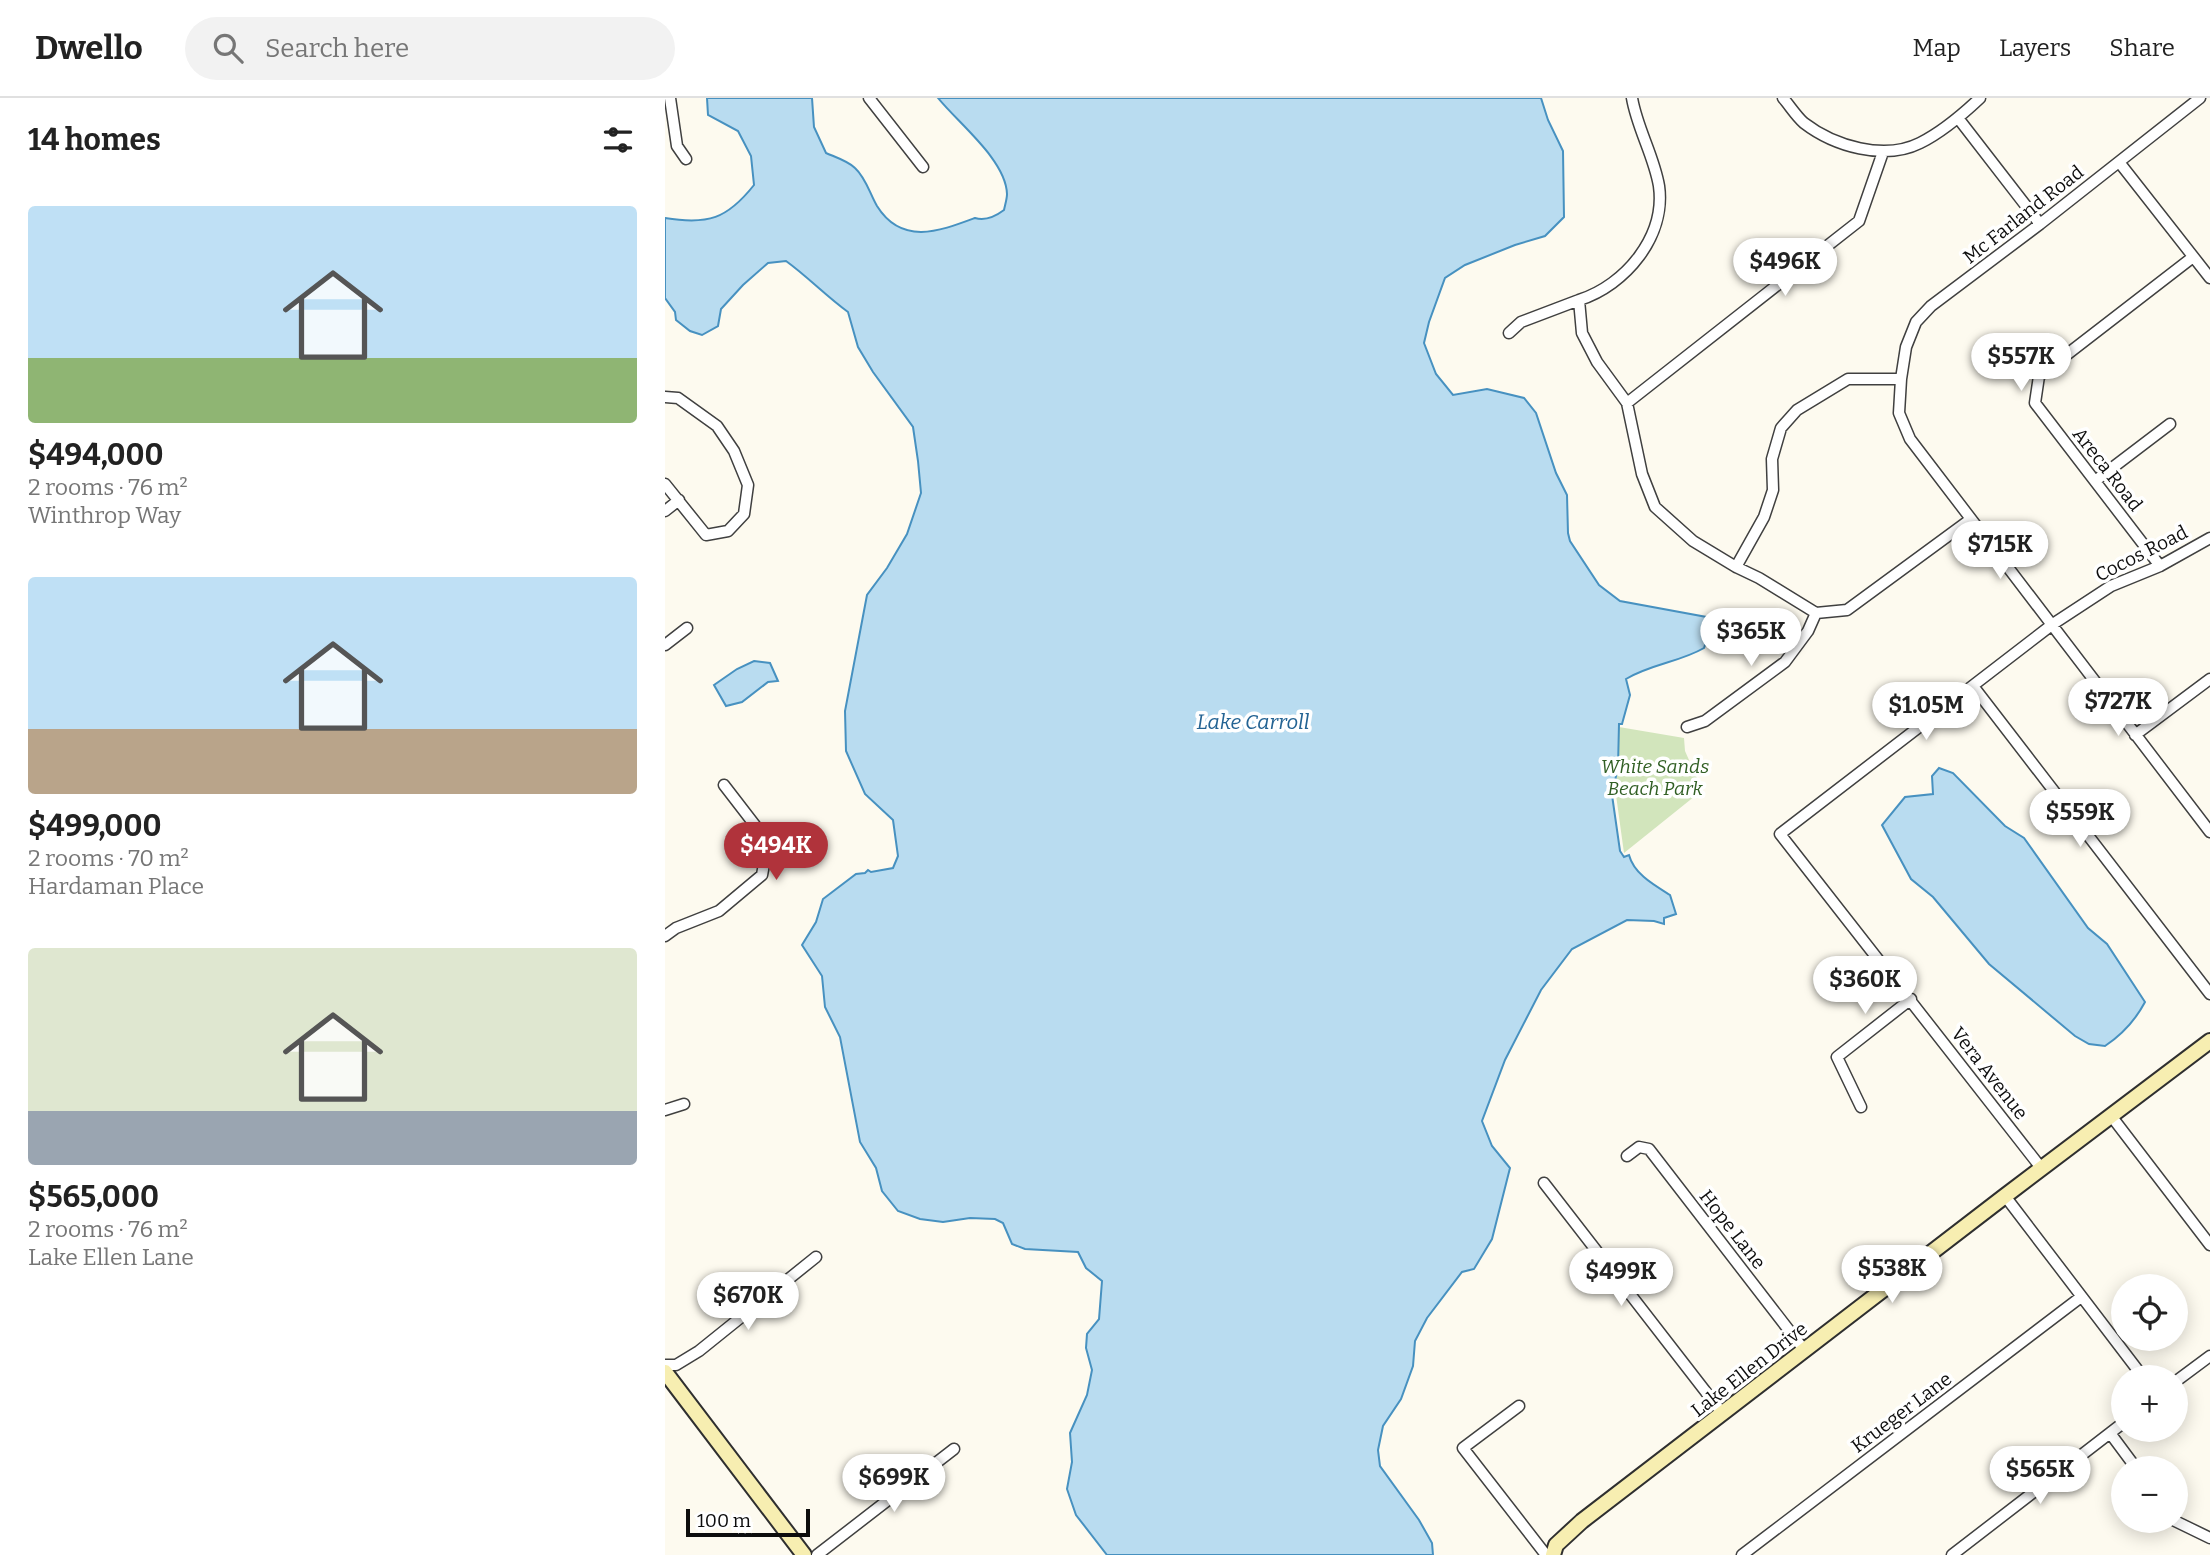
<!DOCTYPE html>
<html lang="en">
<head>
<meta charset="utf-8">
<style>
	body { margin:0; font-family:Bitter,serif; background:#f2f2f2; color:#222; height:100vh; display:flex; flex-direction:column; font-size:26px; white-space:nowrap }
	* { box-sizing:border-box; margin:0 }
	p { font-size:23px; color:#767676 }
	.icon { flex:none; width:38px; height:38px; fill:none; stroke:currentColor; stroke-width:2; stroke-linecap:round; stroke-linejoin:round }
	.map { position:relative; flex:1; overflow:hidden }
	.sheet { display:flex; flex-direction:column; background:#fff; width:665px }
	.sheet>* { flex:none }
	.buttons { position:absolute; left:1446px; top:1176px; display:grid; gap:14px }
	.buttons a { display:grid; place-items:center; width:77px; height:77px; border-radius:50%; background:#fff; box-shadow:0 4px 18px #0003; font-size:35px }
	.scale { position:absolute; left:21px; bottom:18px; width:124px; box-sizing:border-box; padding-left:7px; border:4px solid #0d0d0d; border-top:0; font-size:19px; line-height:24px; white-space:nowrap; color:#0d0d0d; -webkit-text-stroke:5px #fff; paint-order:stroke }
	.price { position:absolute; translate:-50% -60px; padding:0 16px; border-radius:24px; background:#fff; color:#222; font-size:23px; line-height:46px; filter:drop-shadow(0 2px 4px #0008) }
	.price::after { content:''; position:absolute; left:50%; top:42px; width:21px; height:16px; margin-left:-10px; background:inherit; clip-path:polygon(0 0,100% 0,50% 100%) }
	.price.selected { background:#b0333b; color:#fff }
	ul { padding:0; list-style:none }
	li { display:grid; align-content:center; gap:14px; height:371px; padding:0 28px }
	li span { display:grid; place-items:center; height:217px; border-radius:7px; color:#555 }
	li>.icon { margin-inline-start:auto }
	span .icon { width:126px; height:126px; fill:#fffc; stroke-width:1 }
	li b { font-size:30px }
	h2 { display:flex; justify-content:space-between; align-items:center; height:84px; padding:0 28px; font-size:30px }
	header { display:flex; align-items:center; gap:42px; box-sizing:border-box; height:98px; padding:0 35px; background:#fff; border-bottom:2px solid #e0e0e0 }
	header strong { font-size:33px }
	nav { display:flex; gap:38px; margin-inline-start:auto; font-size:24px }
	.search { width:490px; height:63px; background:#f2f2f2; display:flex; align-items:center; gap:18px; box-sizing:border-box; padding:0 24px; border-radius:38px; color:#767676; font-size:26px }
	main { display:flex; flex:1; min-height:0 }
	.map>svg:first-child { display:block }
	.green { fill:#d2e5bc }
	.water { fill:#b9dcf0; stroke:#4791c0; stroke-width:2 }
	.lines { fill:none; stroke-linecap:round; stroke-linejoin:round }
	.street-casing { stroke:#404040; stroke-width:13 }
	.secondary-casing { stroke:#2f2f2f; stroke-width:18 }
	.street { stroke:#fff; stroke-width:10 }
	.secondary { stroke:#f7eeb1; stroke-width:14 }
	.labels { text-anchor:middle; stroke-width:7; stroke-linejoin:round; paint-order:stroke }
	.street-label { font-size:19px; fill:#0d0d0d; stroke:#fff }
	.park-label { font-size:19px; font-style:italic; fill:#315f24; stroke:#fff }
	.water-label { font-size:21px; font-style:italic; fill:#236393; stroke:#fff }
</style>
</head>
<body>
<header>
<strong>Dwello</strong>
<div class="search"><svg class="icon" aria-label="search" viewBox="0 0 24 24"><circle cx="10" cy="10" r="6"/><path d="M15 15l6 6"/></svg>Search here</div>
<nav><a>Map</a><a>Layers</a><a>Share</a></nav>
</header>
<main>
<section class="sheet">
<h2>14 homes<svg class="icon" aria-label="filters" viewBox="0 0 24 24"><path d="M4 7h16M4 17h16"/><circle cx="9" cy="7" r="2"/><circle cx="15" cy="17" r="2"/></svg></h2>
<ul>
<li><span style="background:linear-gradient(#bfe0f5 70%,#8fb573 0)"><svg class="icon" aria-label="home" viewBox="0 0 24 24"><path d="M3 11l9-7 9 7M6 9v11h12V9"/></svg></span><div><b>$494,000</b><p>2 rooms · 76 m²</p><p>Winthrop Way</p></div></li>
<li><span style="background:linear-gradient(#bfe0f5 70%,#b9a48a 0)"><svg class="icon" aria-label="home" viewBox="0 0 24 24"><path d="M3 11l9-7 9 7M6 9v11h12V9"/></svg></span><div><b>$499,000</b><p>2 rooms · 70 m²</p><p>Hardaman Place</p></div></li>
<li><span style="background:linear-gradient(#dfe7d0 75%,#9aa5b1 0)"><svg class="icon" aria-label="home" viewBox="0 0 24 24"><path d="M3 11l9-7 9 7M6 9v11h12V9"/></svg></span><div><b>$565,000</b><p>2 rooms · 76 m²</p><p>Lake Ellen Lane</p></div></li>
</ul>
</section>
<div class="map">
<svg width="1545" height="1457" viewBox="0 0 1545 1457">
	<rect width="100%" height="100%" fill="#fdfaef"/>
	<!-- green -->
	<path class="green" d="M 954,629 L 1019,640 L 1020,653 L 1035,687 L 1035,693 L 1030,698 L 959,755 L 951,697 Z"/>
	<!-- water -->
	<path class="water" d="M 42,0 L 147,0 L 149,29 L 161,55 C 170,59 183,63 190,70 C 201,80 205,96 212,108 C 237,148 275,133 310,120 C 320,123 331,118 339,112 C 340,107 342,101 342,96 C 341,62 293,25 273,0 L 876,0 L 883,22 L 898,53 L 899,119 L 880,138 L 850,147 L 800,167 L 780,180 L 764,224 L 759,245 L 771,276 L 788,297 L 822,291 L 859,300 L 871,315 L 891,375 L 902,397 L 903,435 L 905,443 L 934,487 L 955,503 L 1047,520 L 1056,527 L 1043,538 L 1039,550 C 1015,564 986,566 961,581 L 965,597 L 957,626 L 954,626 L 953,669 L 947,697 L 955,753 L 959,759 L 964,757 C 969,776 989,787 1005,797 L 1011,816 L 999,820 L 999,826 L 989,823 L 962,822 L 907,851 L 876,892 L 840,962 L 817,1023 L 827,1048 L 845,1070 L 827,1141 L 809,1171 L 797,1174 L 762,1220 L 750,1243 L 748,1268 L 736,1301 L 718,1328 L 713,1352 L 715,1368 L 754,1422 L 767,1445 L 768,1457 L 442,1457 L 411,1417 L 402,1391 L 407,1364 L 405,1335 L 422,1297 L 427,1272 L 421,1250 L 422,1236 L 434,1221 L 437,1183 L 421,1170 L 413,1154 L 360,1151 L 347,1146 L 338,1125 L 330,1121 L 305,1120 L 278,1124 L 255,1121 L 233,1113 L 217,1093 L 211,1070 L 195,1044 L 175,939 L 160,909 L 157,878 L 137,847 L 151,824 L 158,801 L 191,776 L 200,775 L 203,772 L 206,774 L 228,770 L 233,758 L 228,722 L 200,696 L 181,653 L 180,613 L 202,497 L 222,470 L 242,436 L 256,395 L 253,363 L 248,329 L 208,274 L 193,249 L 183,214 C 161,198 143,179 121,163 L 103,165 L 78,187 L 56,211 L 53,228 L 37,237 L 25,233 L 11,222 L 10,214 L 0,200 L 0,120 C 43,127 62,121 89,87 L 86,58 L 73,33 L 43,17 Z
		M 89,563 L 105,565 L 113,583 L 103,584 L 77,604 L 61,608 L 49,587 L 72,571 Z
		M 1274,670 L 1288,675 L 1340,728 L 1359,740 L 1423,830 L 1442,846 L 1480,904 C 1470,923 1458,936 1440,948 L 1424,946 L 1410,938 L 1324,866 L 1268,799 L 1246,781 L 1217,727 L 1240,699 L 1268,696 L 1267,678 Z"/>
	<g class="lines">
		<!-- street casing -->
		<g class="street-casing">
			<path id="street" d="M 5,0 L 12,48 L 21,61
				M 204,0 L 258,69
				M 967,0 C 972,30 989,58 994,88 C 1001,138 961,187 914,202 L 917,235 L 932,264 L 962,305 L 977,376 L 990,409 L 1028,443 L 1071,469 L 1094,480 L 1151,515 L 1182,512 L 1306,421
				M 1118,0 C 1125,8 1131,18 1139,25 C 1169,48 1219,63 1255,45 C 1277,34 1297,17 1315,0
				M 1535,0 L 1375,126 L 1266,208 L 1251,224 L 1241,249 L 1236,281 L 1234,315 L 1245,341 L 1545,734
				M 1293,20 L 1375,126
				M 1454,64 L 1545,180
				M 844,235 L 856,224 L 914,202
				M 0,299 L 13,300 L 52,328 L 69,353 L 83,387 L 79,416 L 63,433 L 41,437 L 0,386
				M 962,305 L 1194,123 L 1218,54
				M 1430,383 L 1505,326
				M 0,413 L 14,402
				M 1495,468 L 1370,305 L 1374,278 L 1528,159
				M 1071,469 L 1099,419 L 1108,392 L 1107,361 L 1116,330 L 1132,312 L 1183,281 L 1236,281
				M 0,547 L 22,530
				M 1308,588 L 1545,896
				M 1022,629 L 1040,623 L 1120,564 L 1143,533 L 1151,515
				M 1470,637 L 1545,581
				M 0,838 L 11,830 L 54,813 L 97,777 L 103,744 L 59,687
				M 1196,1009 L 1172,959 L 1246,901
				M 0,1012 L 19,1006
				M 1447,1019 L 1545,1147
				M 962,1058 L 974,1049 L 984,1051 L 1140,1253
				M 1377,1071 L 1115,736 L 1388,526 L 1446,488 L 1495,468 L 1545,440
				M 879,1085 L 1058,1316
				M 1340,1098 L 1478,1279
				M 0,1267 L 11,1267 L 34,1253 L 151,1159
				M 1510,1284 L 1545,1258
				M 854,1308 L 798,1350 L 881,1457
				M 1445,1335 L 1471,1370
				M 1510,1423 L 1545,1440
				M 152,1457 L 289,1351
				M 1077,1457 L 1416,1199
				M 1287,1457 L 1458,1325"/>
		</g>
		<!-- secondary casing -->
		<g class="secondary-casing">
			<path id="secondary" d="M 0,1274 L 139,1457
				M 888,1457 L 891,1447 L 917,1423 L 1340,1098 L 1545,943"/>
		</g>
		<!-- street -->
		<use href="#street" class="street"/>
		<!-- secondary -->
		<use href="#secondary" class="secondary"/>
	</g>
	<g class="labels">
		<!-- street labels -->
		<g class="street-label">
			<text transform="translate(1358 116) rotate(-38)" y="7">Mc Farland Road</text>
			<text transform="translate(1443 371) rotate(52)" y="7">Areca Road</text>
			<text transform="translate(1476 455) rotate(-27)" y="7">Cocos Road</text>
			<text transform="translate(1325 975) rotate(52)" y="7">Vera Avenue</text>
			<text transform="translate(1068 1131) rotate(52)" y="7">Hope Lane</text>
			<text transform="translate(1084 1271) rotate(-38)" y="7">Lake Ellen Drive</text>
			<text transform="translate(1236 1314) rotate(-37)" y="7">Krueger Lane</text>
		</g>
		<!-- park labels -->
		<g class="park-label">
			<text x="990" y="675">White Sands<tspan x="990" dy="22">Beach Park</tspan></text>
		</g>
		<!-- water labels -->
		<g class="water-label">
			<text x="588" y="631">Lake Carroll</text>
		</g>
	</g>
</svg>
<div class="buttons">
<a><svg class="icon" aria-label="locate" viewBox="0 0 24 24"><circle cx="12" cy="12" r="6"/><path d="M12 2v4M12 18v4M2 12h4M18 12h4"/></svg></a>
<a>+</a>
<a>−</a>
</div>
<div class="scale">100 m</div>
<b class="price" style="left:1120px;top:200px">$496K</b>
<b class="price" style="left:1356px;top:295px">$557K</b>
<b class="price" style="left:1335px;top:483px">$715K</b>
<b class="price" style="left:1086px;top:570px">$365K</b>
<b class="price" style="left:1453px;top:640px">$727K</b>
<b class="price" style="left:1261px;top:644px">$1.05M</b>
<b class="price" style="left:1415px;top:751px">$559K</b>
<b class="price selected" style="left:111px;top:784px">$494K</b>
<b class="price" style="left:1200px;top:918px">$360K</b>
<b class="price" style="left:1227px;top:1207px">$538K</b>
<b class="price" style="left:956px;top:1210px">$499K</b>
<b class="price" style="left:83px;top:1234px">$670K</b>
<b class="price" style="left:1375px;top:1408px">$565K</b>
<b class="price" style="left:229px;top:1416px">$699K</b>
</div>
</main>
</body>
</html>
